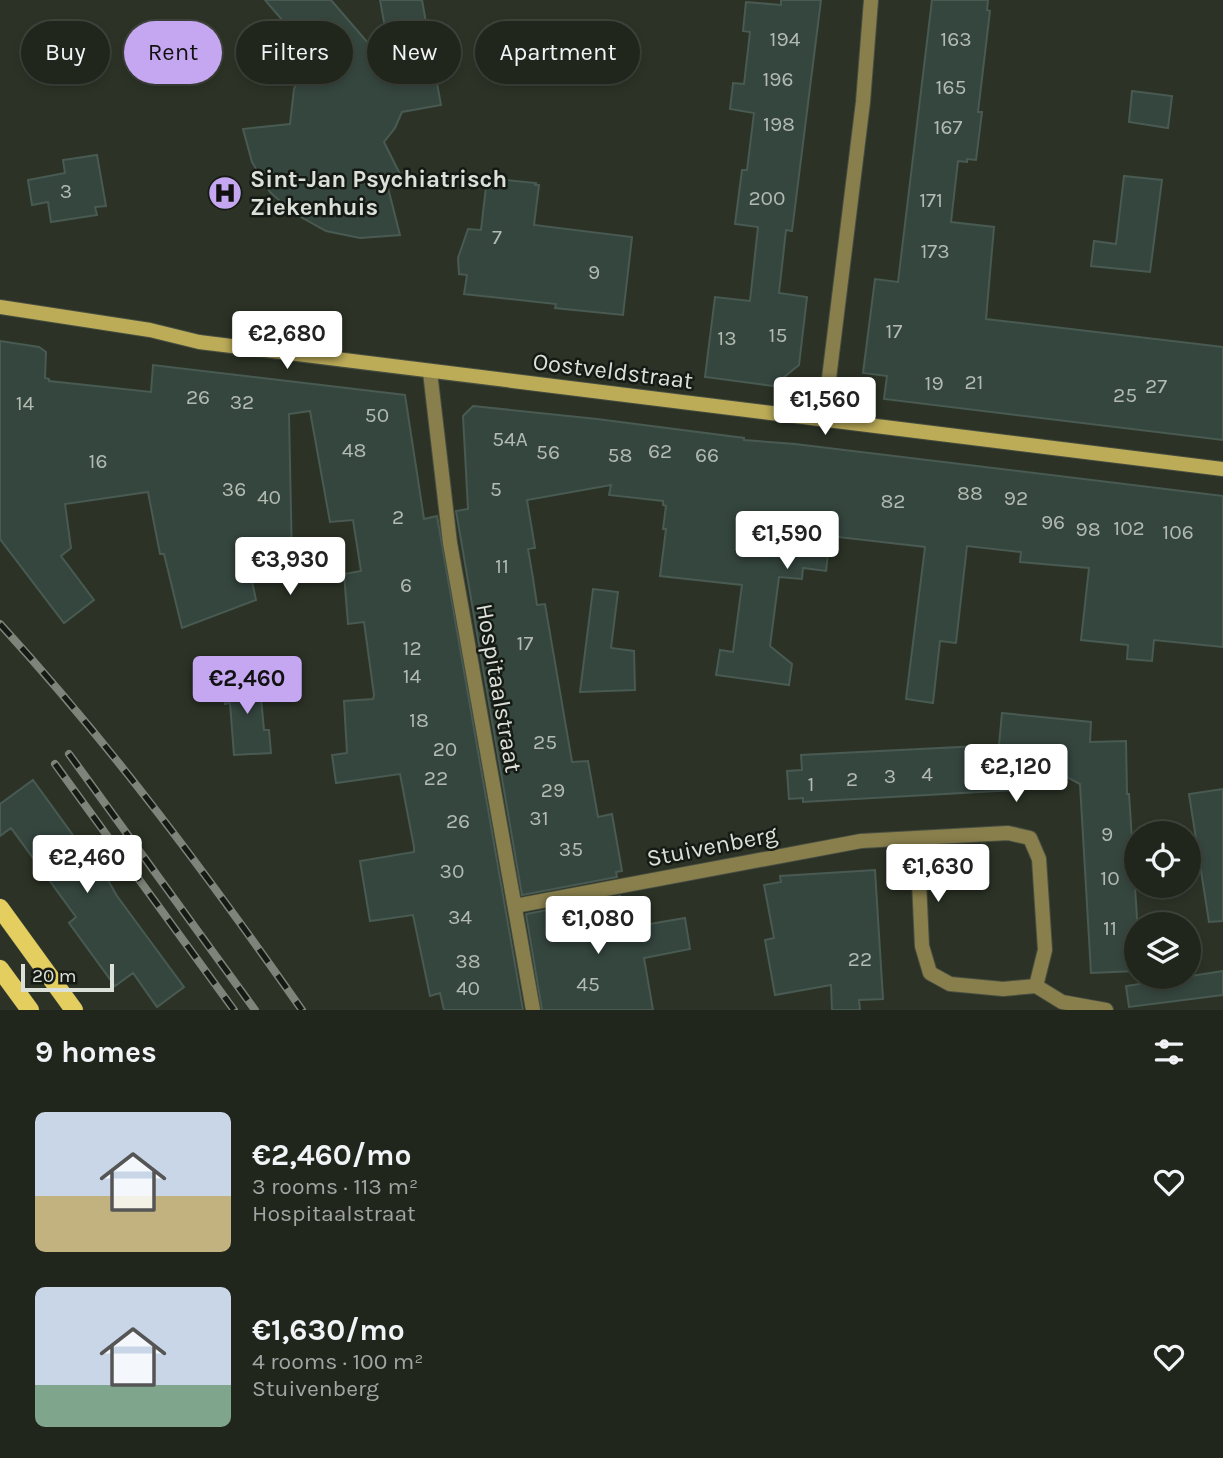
<!DOCTYPE html>
<html lang="en">
<head>
<meta charset="utf-8">
<style>
	body { margin:0; font-family:Karla,sans-serif; background:#2d3229; color:#f1f3f6; height:100vh; display:flex; flex-direction:column; font-size:26px; white-space:nowrap }
	* { box-sizing:border-box; margin:0 }
	p { font-size:23px; color:#a2a5a3 }
	.icon { flex:none; width:38px; height:38px; fill:none; stroke:currentColor; stroke-width:2; stroke-linecap:round; stroke-linejoin:round }
	.map { position:relative; height:1010px; overflow:hidden }
	.side { display:flex; flex-direction:column; background:#21261c; flex:1 }
	.side>* { flex:none }
	.hud { position:absolute; left:21px; top:21px; width:700px; height:63px; display:flex; gap:14px }
	.tools { position:absolute; left:1124px; top:821px; display:grid; gap:14px }
	.tools a { display:grid; place-items:center; width:77px; height:77px; border-radius:50%; background:#21261c; box-shadow:0 4px 10px #0003,0 0 0 2px #3e433b; font-size:35px }
	.scale { position:absolute; left:21px; bottom:18px; width:93px; box-sizing:border-box; padding-left:7px; border:4px solid #dbe0d8; border-top:0; font-size:19px; line-height:24px; white-space:nowrap; color:#dbe0d8; -webkit-text-stroke:5px #161a14; paint-order:stroke }
	.price { position:absolute; translate:-50% -60px; padding:0 16px; border-radius:7px; background:#fff; color:#222; font-size:23px; line-height:46px; filter:drop-shadow(0 2px 4px #0008) }
	.price::after { content:''; position:absolute; left:50%; top:42px; width:21px; height:16px; margin-left:-10px; background:inherit; clip-path:polygon(0 0,100% 0,50% 100%) }
	.price.current { background:#c5a7f1; color:#111 }
	ul { padding:0; list-style:none }
	li { display:flex; align-items:center; gap:21px; height:175px; padding:0 35px }
	li span { display:grid; place-items:center; flex:none; width:196px; height:140px; border-radius:10px; color:#555 }
	li>.icon { margin-inline-start:auto }
	span .icon { width:84px; height:84px; fill:#fffc; stroke-width:1 }
	li b { font-size:30px }
	h2 { display:flex; justify-content:space-between; align-items:center; height:84px; padding:0 35px; font-size:30px }
	.pill { padding:0 24px; border-radius:32px; background:#21261c; box-shadow:0 4px 10px #0003,0 0 0 2px #3e433b; font-size:24px; line-height:63px }
	.pill.current { background:#c5a7f1; color:#111 }
	.map>svg:first-child { display:block }
	.building { fill:#35463f; stroke:#485a52; stroke-width:2 }
	.lines { fill:none; stroke-linecap:round; stroke-linejoin:round }
	.street-casing { stroke:#484f42; stroke-width:16 }
	.secondary-casing { stroke:#484f42; stroke-width:16 }
	.primary-casing { stroke:#484f42; stroke-width:19 }
	.street { stroke:#897f4d; stroke-width:14 }
	.secondary { stroke:#bcac58; stroke-width:14 }
	.primary { stroke:#e3ce5f; stroke-width:18 }
	.rail-casing { stroke:#7e8479; stroke-width:8 }
	.rail { stroke:#161a14; stroke-width:5; stroke-dasharray:16; stroke-linecap:butt }
	.labels { text-anchor:middle; stroke-width:5; stroke-linejoin:round; paint-order:stroke }
	.number-label { font-size:21px; fill:#b2bab2 }
	.poi-label { font-size:24px; font-weight:bold; fill:#dbe0d8; stroke:#161a14; text-anchor:start }
	.street-label { font-size:24px; fill:#dbe0d8; stroke:#161a14 }
</style>
</head>
<body>
<div class="map">
<svg width="1223" height="1010" viewBox="0 0 1223 1010">
	<rect width="100%" height="100%" fill="#2c3326"/>
	<!-- building -->
	<path class="building" d="M 265,0 L 331,0 L 393,72 L 380,0 L 422,0 L 441,105 L 402,112 L 395,128 L 384,142 L 400,174 L 386,180 L 400,235 L 360,238 L 326,231 L 292,212 L 270,192 L 252,162 L 243,129 L 290,124 L 294,89 L 300,75 L 314,57 Z
		M 781,0 L 821,0 L 792,231 L 786,230 L 779,293 L 807,297 L 799,365 L 773,386 L 705,377 L 715,297 L 750,301 L 758,227 L 735,224 L 742,170 L 747,170 L 754,113 L 730,109 L 733,83 L 744,84 L 750,32 L 743,31 L 746,2 L 781,5 Z
		M 932,0 L 988,0 L 987,10 L 990,11 L 978,112 L 982,112 L 976,160 L 967,159 L 967,162 L 958,161 L 951,222 L 994,227 L 986,319 L 1223,347 L 1223,440 L 884,399 L 887,376 L 863,373 L 875,279 L 898,282 Z
		M 1132,91 L 1172,96 L 1168,128 L 1129,122 Z
		M 97,155 L 106,206 L 95,207 L 97,215 L 51,222 L 48,202 L 32,205 L 28,180 L 65,173 L 63,160 Z
		M 1124,176 L 1162,180 L 1150,272 L 1091,266 L 1094,241 L 1116,244 Z
		M 487,178 L 536,183 L 535,185 L 539,185 L 534,225 L 632,237 L 623,315 L 555,308 L 556,304 L 464,294 L 467,275 L 459,274 L 458,258 L 468,229 L 481,230 Z
		M 0,341 L 39,347 L 46,352 L 45,378 L 49,379 L 49,381 L 151,392 L 153,365 L 405,395 L 424,519 L 437,516 L 523,1010 L 444,1010 L 440,993 L 430,996 L 413,915 L 370,921 L 360,861 L 414,852 L 414,847 L 400,774 L 336,783 L 332,755 L 347,753 L 344,701 L 373,699 L 374,695 L 364,622 L 348,624 L 344,574 L 361,571 L 353,520 L 330,522 L 310,411 L 289,414 L 292,562 L 248,562 L 256,600 L 182,628 L 164,554 L 160,554 L 148,492 L 65,504 L 71,548 L 61,556 L 94,600 L 64,623 L 0,539 Z
		M 473,406 L 597,419 L 744,438 L 744,440 L 795,444 L 1223,496 L 1223,647 L 1154,640 L 1152,661 L 1127,659 L 1128,645 L 1081,640 L 1089,568 L 1020,562 L 1021,552 L 967,546 L 956,643 L 940,641 L 933,703 L 906,699 L 925,547 L 830,536 L 826,571 L 803,568 L 802,579 L 779,577 L 770,646 L 792,664 L 789,685 L 716,675 L 720,650 L 733,652 L 742,585 L 660,576 L 666,529 L 663,529 L 666,506 L 663,505 L 663,501 L 609,495 L 611,485 L 527,500 L 535,548 L 528,549 L 533,578 L 537,605 L 545,604 L 572,762 L 588,761 L 598,817 L 612,814 L 622,871 L 616,872 L 617,877 L 522,895 L 456,511 L 468,509 L 463,416 Z
		M 593,589 L 618,592 L 611,648 L 634,651 L 635,690 L 580,692 Z
		M 259,676 L 264,730 L 269,730 L 271,753 L 234,755 L 230,703 L 225,704 L 223,679 Z
		M 1002,713 L 1091,722 L 1090,742 L 1126,741 L 1127,794 L 1129,794 L 1137,918 L 1136,971 L 1091,973 L 1080,784 L 1063,775 L 1014,777 L 1015,790 L 803,802 L 803,798 L 789,799 L 787,771 L 802,770 L 801,755 L 999,745 Z
		M 33,780 L 86,853 L 104,873 L 117,896 L 184,987 L 157,1007 L 133,973 L 115,986 L 69,923 L 76,917 L 11,828 L 0,836 L 0,804 Z
		M 1223,789 L 1223,921 L 1209,922 L 1189,794 Z
		M 875,870 L 883,999 L 859,1000 L 860,1010 L 832,1010 L 831,985 L 775,995 L 765,940 L 774,938 L 764,885 L 781,882 L 780,876 Z
		M 620,896 L 626,928 L 685,918 L 690,949 L 644,958 L 653,1010 L 542,1010 L 526,914 Z
		M 1223,971 L 1223,995 L 1129,1007 L 1126,986 Z"/>
	<g class="lines">
		<!-- street casing -->
		<g class="street-casing">
			<path id="street" d="M 430,372 L 450,543 L 533,1010
				M 824,419 L 863,102 L 871,0
				M 515,906 L 861,841 L 1008,833 L 1030,838 L 1039,859 L 1045,950 L 1036,986 L 1003,989 L 950,984 L 930,973 L 922,946 L 917,839
				M 1036,986 L 1062,1002 L 1106,1010"/>
		</g>
		<!-- secondary casing -->
		<g class="secondary-casing">
			<path id="secondary" d="M 0,307 L 150,330 L 199,342 L 1223,469"/>
		</g>
		<!-- primary casing -->
		<g class="primary-casing">
			<path id="primary" d="M 0,908 L 74,1010
				M 0,969 L 30,1010"/>
		</g>
		<!-- street -->
		<use href="#street" class="street"/>
		<!-- secondary -->
		<use href="#secondary" class="secondary"/>
		<!-- primary -->
		<use href="#primary" class="primary"/>
		<!-- rail casing -->
		<g class="rail-casing">
			<path id="rail" d="M 0,624 C 111,745 208,876 302,1010
				M 69,754 L 255,1010
				M 55,764 L 234,1010"/>
		</g>
		<!-- rail -->
		<use href="#rail" class="rail"/>
	</g>
	<!-- icons -->
	<defs>
		<g id="hospital-disc" transform="scale(1.75)"><circle r="9.5" fill="#c5a7f1" stroke="#161a14"/><path d="M-5-5h3v3.5h4V-5h3V5h-3V1.5h-4V5h-3Z" fill="#111"/></g>
	</defs>
	<g fill-rule="evenodd">
		<use href="#hospital-disc" x="225" y="193"/>
	</g>
	<g class="labels">
		<!-- number labels -->
		<g class="number-label">
			<text x="785" y="46">194</text>
			<text x="956" y="46">163</text>
			<text x="778" y="86">196</text>
			<text x="951" y="94">165</text>
			<text x="779" y="131">198</text>
			<text x="948" y="134">167</text>
			<text x="66" y="198">3</text>
			<text x="767" y="205">200</text>
			<text x="931" y="207">171</text>
			<text x="497" y="244">7</text>
			<text x="935" y="258">173</text>
			<text x="594" y="279">9</text>
			<text x="894" y="338">17</text>
			<text x="778" y="342">15</text>
			<text x="727" y="345">13</text>
			<text x="974" y="389">21</text>
			<text x="934" y="390">19</text>
			<text x="1156" y="393">27</text>
			<text x="1125" y="402">25</text>
			<text x="198" y="404">26</text>
			<text x="242" y="409">32</text>
			<text x="25" y="410">14</text>
			<text x="377" y="422">50</text>
			<text x="510" y="446">54A</text>
			<text x="354" y="457">48</text>
			<text x="660" y="458">62</text>
			<text x="548" y="459">56</text>
			<text x="620" y="462">58</text>
			<text x="707" y="462">66</text>
			<text x="98" y="468">16</text>
			<text x="234" y="496">36</text>
			<text x="496" y="496">5</text>
			<text x="970" y="500">88</text>
			<text x="269" y="504">40</text>
			<text x="1016" y="505">92</text>
			<text x="893" y="508">82</text>
			<text x="398" y="524">2</text>
			<text x="1053" y="529">96</text>
			<text x="1129" y="535">102</text>
			<text x="1088" y="536">98</text>
			<text x="1178" y="539">106</text>
			<text x="502" y="573">11</text>
			<text x="406" y="592">6</text>
			<text x="525" y="650">17</text>
			<text x="412" y="655">12</text>
			<text x="412" y="683">14</text>
			<text x="419" y="727">18</text>
			<text x="545" y="749">25</text>
			<text x="445" y="756">20</text>
			<text x="927" y="781">4</text>
			<text x="890" y="783">3</text>
			<text x="436" y="785">22</text>
			<text x="852" y="786">2</text>
			<text x="811" y="791">1</text>
			<text x="553" y="797">29</text>
			<text x="539" y="825">31</text>
			<text x="458" y="828">26</text>
			<text x="1107" y="841">9</text>
			<text x="571" y="856">35</text>
			<text x="452" y="878">30</text>
			<text x="1110" y="885">10</text>
			<text x="460" y="924">34</text>
			<text x="1110" y="935">11</text>
			<text x="860" y="966">22</text>
			<text x="468" y="968">38</text>
			<text x="588" y="991">45</text>
			<text x="468" y="995">40</text>
		</g>
		<!-- poi labels -->
		<g class="poi-label">
			<text x="250" y="187">Sint-Jan Psychiatrisch<tspan x="250" dy="28">Ziekenhuis</tspan></text>
		</g>
		<!-- street labels -->
		<g class="street-label">
			<text transform="translate(613 371) rotate(7)" y="8">Oostveldstraat</text>
			<text transform="translate(499 688) rotate(80)" y="8">Hospitaalstraat</text>
			<text transform="translate(712 846) rotate(-11)" y="8">Stuivenberg</text>
		</g>
	</g>
</svg>
<div class="tools">
<a><svg class="icon" aria-label="locate" viewBox="0 0 24 24"><circle cx="12" cy="12" r="6"/><path d="M12 2v4M12 18v4M2 12h4M18 12h4"/></svg></a>
<a><svg class="icon" aria-label="layers" viewBox="0 0 24 24"><path d="M12 4l9 5-9 5-9-5zM3 14l9 5 9-5"/></svg></a>
</div>
<div class="scale">20 m</div>
<b class="price" style="left:287px;top:371px">€2,680</b>
<b class="price" style="left:825px;top:437px">€1,560</b>
<b class="price" style="left:787px;top:571px">€1,590</b>
<b class="price" style="left:290px;top:597px">€3,930</b>
<b class="price current" style="left:247px;top:716px">€2,460</b>
<b class="price" style="left:1016px;top:804px">€2,120</b>
<b class="price" style="left:87px;top:895px">€2,460</b>
<b class="price" style="left:938px;top:904px">€1,630</b>
<b class="price" style="left:598px;top:956px">€1,080</b>
<div class="hud">
<a class="pill">Buy</a>
<a class="pill current">Rent</a>
<a class="pill">Filters</a>
<a class="pill">New</a>
<a class="pill">Apartment</a>
</div>
</div>
<section class="side">
<h2>9 homes<svg class="icon" aria-label="filters" viewBox="0 0 24 24"><path d="M4 7h16M4 17h16"/><circle cx="9" cy="7" r="2"/><circle cx="15" cy="17" r="2"/></svg></h2>
<ul>
<li><span style="background:linear-gradient(#c9d6e8 60%,#c2b280 0)"><svg class="icon" aria-label="home" viewBox="0 0 24 24"><path d="M3 11l9-7 9 7M6 9v11h12V9"/></svg></span><div><b>€2,460/mo</b><p>3 rooms · 113 m²</p><p>Hospitaalstraat</p></div><svg class="icon" aria-label="heart" viewBox="0 0 24 24"><path d="M12 20l-8-8c-3-5 5-10 8-4 3-6 11-1 8 4z"/></svg></li>
<li><span style="background:linear-gradient(#c9d6e8 70%,#7fa58c 0)"><svg class="icon" aria-label="home" viewBox="0 0 24 24"><path d="M3 11l9-7 9 7M6 9v11h12V9"/></svg></span><div><b>€1,630/mo</b><p>4 rooms · 100 m²</p><p>Stuivenberg</p></div><svg class="icon" aria-label="heart" viewBox="0 0 24 24"><path d="M12 20l-8-8c-3-5 5-10 8-4 3-6 11-1 8 4z"/></svg></li>
</ul>
</section>
</body>
</html>
